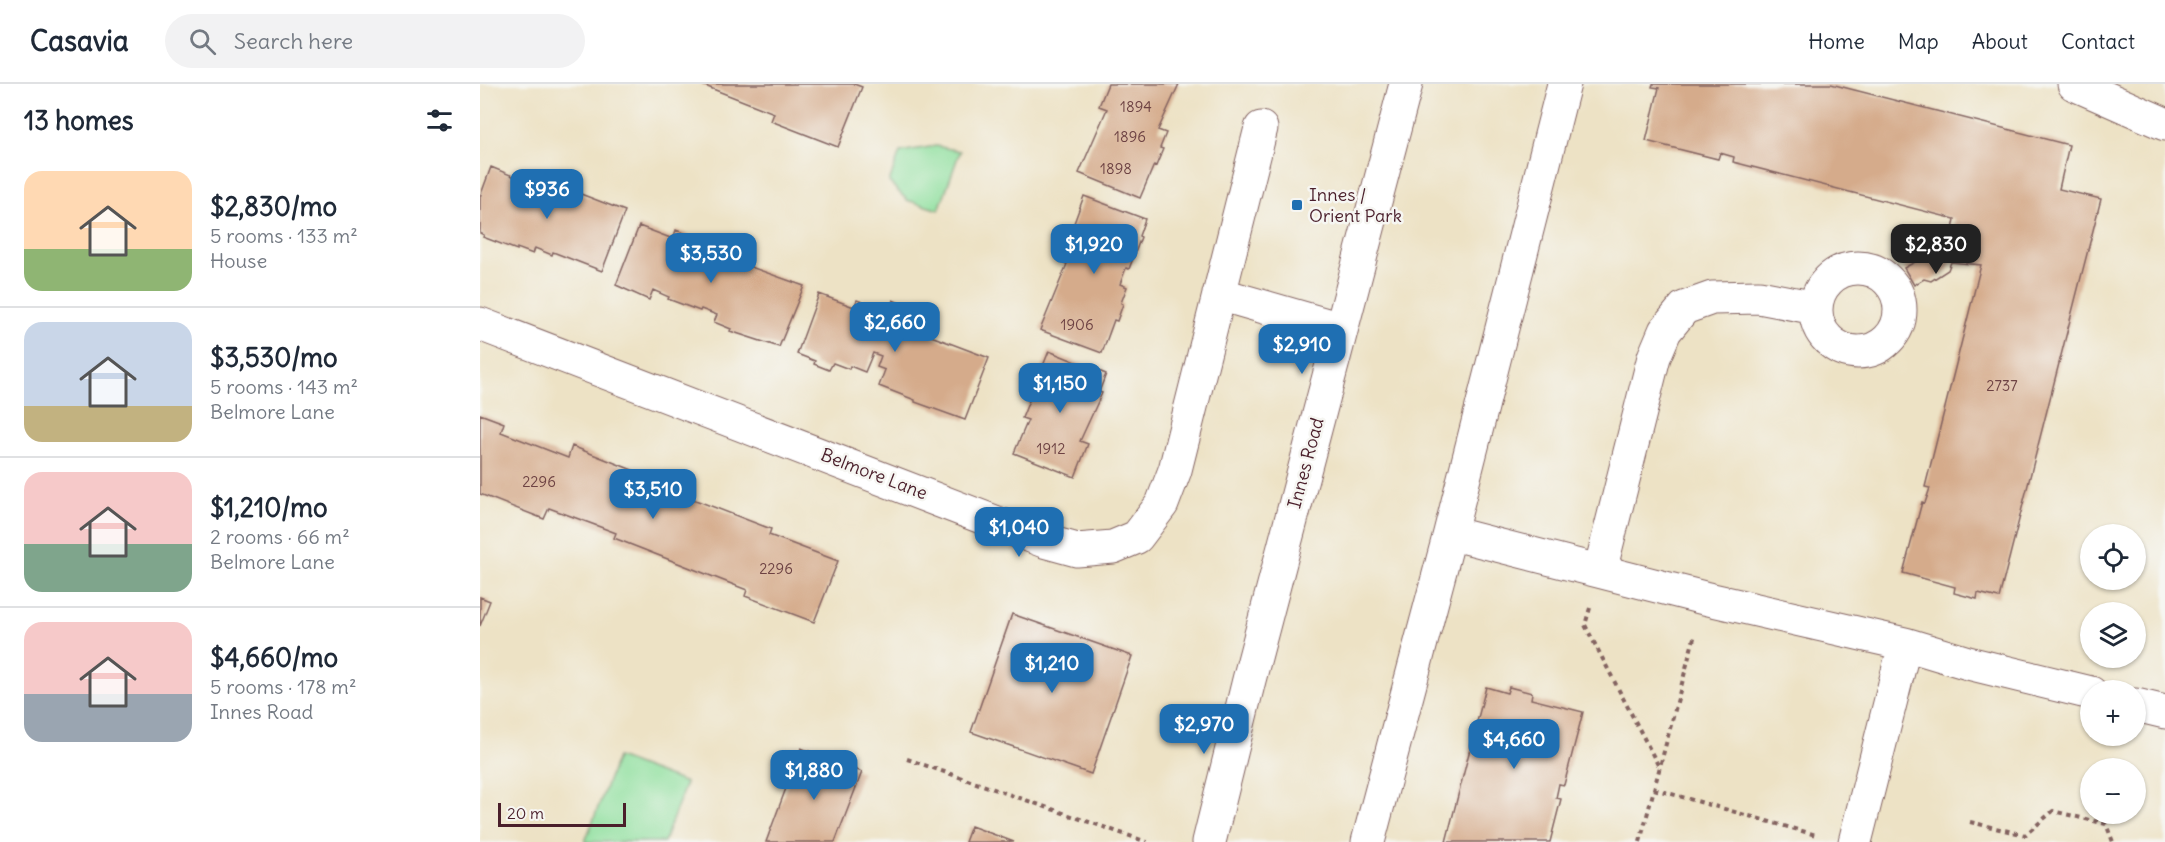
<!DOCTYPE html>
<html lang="en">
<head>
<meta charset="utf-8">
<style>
	body { margin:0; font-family:Delius,sans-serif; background:#f2f2f3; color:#1f2937; height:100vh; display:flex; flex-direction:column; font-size:22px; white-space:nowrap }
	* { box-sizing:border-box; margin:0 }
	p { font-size:20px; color:#747a83 }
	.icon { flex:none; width:33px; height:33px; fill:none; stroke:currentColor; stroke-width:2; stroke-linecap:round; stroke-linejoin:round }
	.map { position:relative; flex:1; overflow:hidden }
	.drawer { display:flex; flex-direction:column; background:#fff; width:480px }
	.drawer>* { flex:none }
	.controls { position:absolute; left:1600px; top:440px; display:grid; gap:12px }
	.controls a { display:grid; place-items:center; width:66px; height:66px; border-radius:50%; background:#fff; box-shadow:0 2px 4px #0004; font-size:30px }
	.scale { position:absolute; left:18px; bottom:15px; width:128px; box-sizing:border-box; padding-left:6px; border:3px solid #4a1f2b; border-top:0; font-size:16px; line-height:21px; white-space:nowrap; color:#4a1f2b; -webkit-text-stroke:4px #f6f6f2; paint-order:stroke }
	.price { position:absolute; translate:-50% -51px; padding:0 14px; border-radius:12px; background:#1f6fb2; color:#fff; font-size:20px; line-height:39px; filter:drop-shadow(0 2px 3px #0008) }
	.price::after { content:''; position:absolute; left:50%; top:36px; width:18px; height:14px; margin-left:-9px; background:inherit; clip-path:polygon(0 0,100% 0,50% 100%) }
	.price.active { background:#222; color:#fff }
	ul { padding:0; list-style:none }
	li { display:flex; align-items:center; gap:18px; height:150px; padding:0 24px }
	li+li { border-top:2px solid #e0e1e3 }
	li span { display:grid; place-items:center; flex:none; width:168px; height:120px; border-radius:18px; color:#555 }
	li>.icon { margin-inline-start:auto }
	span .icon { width:72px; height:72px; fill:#fffc; stroke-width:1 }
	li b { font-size:26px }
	h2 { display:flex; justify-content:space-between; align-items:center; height:72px; padding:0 24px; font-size:26px }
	header { display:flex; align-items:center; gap:36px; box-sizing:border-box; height:84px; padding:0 30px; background:#fff; border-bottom:2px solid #e0e1e3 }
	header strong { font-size:28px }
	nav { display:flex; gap:33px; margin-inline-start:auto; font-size:21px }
	.search { width:420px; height:54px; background:#f2f2f3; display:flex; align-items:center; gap:15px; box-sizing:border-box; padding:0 21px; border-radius:33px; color:#747a83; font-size:22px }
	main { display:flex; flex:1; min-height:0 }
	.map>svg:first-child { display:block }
	.green { fill:#90e09f; stroke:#6d8065; stroke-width:1.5 }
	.building { fill:#d5ab8b }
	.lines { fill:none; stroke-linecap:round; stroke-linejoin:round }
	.minor-casing { stroke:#836361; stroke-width:35 }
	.path { stroke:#836361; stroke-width:4; stroke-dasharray:4.5 4.5; stroke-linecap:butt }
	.minor { stroke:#fff; stroke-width:33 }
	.poi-dot { fill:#1f6fb2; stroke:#f6f6f2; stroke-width:2 }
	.labels { text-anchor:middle; stroke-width:5; stroke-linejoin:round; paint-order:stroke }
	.number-label { font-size:15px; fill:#6d4243 }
	.poi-label { font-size:18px; fill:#4a1f2b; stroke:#f6f6f2; text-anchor:start }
	.street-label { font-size:18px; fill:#4a1f2b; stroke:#f6f6f2 }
</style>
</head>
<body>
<header>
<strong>Casavia</strong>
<div class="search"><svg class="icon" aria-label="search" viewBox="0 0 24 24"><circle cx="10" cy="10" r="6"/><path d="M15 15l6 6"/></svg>Search here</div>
<nav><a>Home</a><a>Map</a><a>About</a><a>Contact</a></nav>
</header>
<main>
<section class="drawer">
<h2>13 homes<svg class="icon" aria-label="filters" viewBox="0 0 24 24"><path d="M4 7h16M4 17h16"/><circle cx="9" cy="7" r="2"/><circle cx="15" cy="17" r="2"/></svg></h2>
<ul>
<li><span style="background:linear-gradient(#ffd9b3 65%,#8fb573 0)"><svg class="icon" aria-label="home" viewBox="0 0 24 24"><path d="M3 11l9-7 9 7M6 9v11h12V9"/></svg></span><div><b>$2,830/mo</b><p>5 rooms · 133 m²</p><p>House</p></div></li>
<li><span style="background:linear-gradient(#c9d6e8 70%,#c2b280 0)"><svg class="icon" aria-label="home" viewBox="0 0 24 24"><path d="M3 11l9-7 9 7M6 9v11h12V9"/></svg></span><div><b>$3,530/mo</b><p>5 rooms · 143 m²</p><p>Belmore Lane</p></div></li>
<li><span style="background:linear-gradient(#f6c9c9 60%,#7fa58c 0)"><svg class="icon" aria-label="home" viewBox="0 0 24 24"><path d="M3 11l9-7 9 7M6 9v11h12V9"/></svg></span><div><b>$1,210/mo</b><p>2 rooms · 66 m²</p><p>Belmore Lane</p></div></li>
<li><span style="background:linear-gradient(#f6c9c9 60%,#9aa5b1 0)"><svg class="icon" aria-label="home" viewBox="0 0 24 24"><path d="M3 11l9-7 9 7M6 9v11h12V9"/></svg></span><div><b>$4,660/mo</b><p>5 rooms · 178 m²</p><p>Innes Road</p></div></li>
</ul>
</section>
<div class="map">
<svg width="1685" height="758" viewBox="0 0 1685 758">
	<rect width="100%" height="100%" fill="#f6f6f2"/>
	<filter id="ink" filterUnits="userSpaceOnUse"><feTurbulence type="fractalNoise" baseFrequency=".0167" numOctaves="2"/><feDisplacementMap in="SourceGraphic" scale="12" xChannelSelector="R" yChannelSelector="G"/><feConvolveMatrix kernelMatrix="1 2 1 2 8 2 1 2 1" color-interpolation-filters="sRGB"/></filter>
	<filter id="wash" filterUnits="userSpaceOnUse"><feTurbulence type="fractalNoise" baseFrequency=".008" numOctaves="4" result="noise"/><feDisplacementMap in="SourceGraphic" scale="24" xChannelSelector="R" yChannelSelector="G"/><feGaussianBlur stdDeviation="1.35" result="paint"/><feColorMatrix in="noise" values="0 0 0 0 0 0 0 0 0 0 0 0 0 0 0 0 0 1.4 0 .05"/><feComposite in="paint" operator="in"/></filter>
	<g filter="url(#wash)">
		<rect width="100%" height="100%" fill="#ede2c5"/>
		<!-- green -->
		<path class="green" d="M 456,62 L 480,67 L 459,126 L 427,116 L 409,98 L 420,68 Z
			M 137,673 L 206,699 L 184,758 L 105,758 Z"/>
		<g id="blocks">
			<!-- building -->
			<path class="building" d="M 220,0 L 374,0 L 382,3 L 358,63 L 291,37 L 294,29 Z
				M 628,0 L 699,0 L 678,46 L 686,49 L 680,64 L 683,65 L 676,82 L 674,81 L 660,114 L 599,89 L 627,25 L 619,22 Z
				M 1173,0 L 1351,0 L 1589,61 L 1579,105 L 1621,115 L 1519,514 L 1498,509 L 1497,515 L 1474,509 L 1475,503 L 1423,489 L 1442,418 L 1445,419 L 1450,404 L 1445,403 L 1501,181 L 1471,178 L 1468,186 L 1451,197 L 1444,195 L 1434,201 L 1424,184 L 1435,178 L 1436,170 L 1454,161 L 1462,163 L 1471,157 L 1475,135 L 1253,78 L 1254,73 L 1240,69 L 1238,75 L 1166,57 L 1179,4 L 1172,3 Z
				M 11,83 L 76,110 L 80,102 L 145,127 L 122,187 L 73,168 L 72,171 L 55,164 L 53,170 L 37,164 L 37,166 L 3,153 L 4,151 L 0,149 L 0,113 Z
				M 604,112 L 665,135 L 659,152 L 661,153 L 649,185 L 646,184 L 640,200 L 647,203 L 641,219 L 643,220 L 637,237 L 634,236 L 622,269 L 560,246 L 587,180 L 580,177 Z
				M 159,142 L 193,155 L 196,146 L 260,171 L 257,178 L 324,202 L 299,263 L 250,247 L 251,245 L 234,238 L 237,231 L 221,225 L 220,227 L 188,215 L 189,213 L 173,206 L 169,216 L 136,201 Z
				M 339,210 L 374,223 L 377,216 L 408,228 L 413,216 L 420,219 L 419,222 L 449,233 L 443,249 L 509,274 L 485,336 L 435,318 L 435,316 L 399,302 L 405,286 L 397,283 L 401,272 L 393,269 L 385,288 L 370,282 L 369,285 L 353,279 L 349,286 L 334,280 L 335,277 L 317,270 Z
				M 569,267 L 626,290 L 619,308 L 622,309 L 600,357 L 608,360 L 595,393 L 534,369 L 548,336 L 542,334 Z
				M 0,330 L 24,339 L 21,348 L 88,374 L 92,362 L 160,389 L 158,394 L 291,445 L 289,451 L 358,477 L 334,538 L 265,512 L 267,506 L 134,454 L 136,449 L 115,441 L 69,424 L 64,435 L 0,410 Z
				M 0,513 L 10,517 L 0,542 Z
				M 532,530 L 652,572 L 611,690 L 491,648 Z
				M 1006,603 L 1027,609 L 1029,603 L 1052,609 L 1051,615 L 1103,628 L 1084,701 L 1079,700 L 1076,714 L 1081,715 L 1070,758 L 966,758 Z
				M 321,664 L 382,688 L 355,758 L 286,758 Z
				M 491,742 L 534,758 L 485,758 Z"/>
		</g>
	</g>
	<g filter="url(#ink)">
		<use href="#blocks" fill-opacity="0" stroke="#836361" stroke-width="1.5"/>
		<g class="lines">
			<!-- minor casing -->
			<g class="minor-casing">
				<path id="minor" d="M 1594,0 L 1685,40
					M1336 226a42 42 0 1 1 84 0a42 42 0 1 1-84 0Z
					M 739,210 L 861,245
					M 0,240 L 564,457 L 597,466 L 633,463 L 657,453 L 682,420 L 695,386 L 781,44
					M 970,449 L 1224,514 L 1425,560 L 1375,758
					M 1120,487 L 1174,273 L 1185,247 L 1204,224 L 1232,214 L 1279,213 L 1336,224
					M 1425,560 L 1488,579 L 1611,609
					M 1656,621 L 1685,628
					M 729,758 L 769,596 L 926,0
					M 888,758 L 970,449 L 1084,0"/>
			</g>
			<!-- path -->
			<path class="path" d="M 1110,524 L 1105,541 L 1179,683
				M 427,675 L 667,758
				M 1174,705 L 1336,751
				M 1490,738 L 1545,751 L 1573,727 L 1626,740 L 1633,758
				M 1160,758 L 1215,550"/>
			<!-- minor -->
			<use href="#minor" class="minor"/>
		</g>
	</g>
	<!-- markers -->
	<rect class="poi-dot" x="811" y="115" width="12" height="12" rx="3"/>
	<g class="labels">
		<!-- number labels -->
		<g class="number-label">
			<text x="656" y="28">1894</text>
			<text x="650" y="58">1896</text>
			<text x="636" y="90">1898</text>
			<text x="597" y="246">1906</text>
			<text x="1522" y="307">2737</text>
			<text x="571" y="370">1912</text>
			<text x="59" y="403">2296</text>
			<text x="296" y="490">2296</text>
		</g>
		<!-- poi labels -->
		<g class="poi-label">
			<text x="829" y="117">Innes /<tspan x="829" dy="21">Orient Park</tspan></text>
		</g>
		<!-- street labels -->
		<g class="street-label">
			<text transform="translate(826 379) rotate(-75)" y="6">Innes Road</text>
			<text transform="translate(394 390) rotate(21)" y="6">Belmore Lane</text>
		</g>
	</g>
</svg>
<div class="controls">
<a><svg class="icon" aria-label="locate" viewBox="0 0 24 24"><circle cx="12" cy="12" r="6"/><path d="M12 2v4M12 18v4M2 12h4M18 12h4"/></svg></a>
<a><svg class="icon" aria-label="layers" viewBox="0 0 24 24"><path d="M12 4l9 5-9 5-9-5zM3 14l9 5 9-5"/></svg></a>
<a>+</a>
<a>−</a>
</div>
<div class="scale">20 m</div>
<b class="price" style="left:67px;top:136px">$936</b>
<b class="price" style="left:614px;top:191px">$1,920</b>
<b class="price active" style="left:1456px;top:191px">$2,830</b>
<b class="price" style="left:231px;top:200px">$3,530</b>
<b class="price" style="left:415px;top:269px">$2,660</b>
<b class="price" style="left:822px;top:291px">$2,910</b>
<b class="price" style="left:580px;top:330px">$1,150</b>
<b class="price" style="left:173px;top:436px">$3,510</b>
<b class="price" style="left:539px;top:474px">$1,040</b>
<b class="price" style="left:572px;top:610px">$1,210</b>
<b class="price" style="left:724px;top:671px">$2,970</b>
<b class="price" style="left:1034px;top:686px">$4,660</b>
<b class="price" style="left:334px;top:717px">$1,880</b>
</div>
</main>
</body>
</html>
